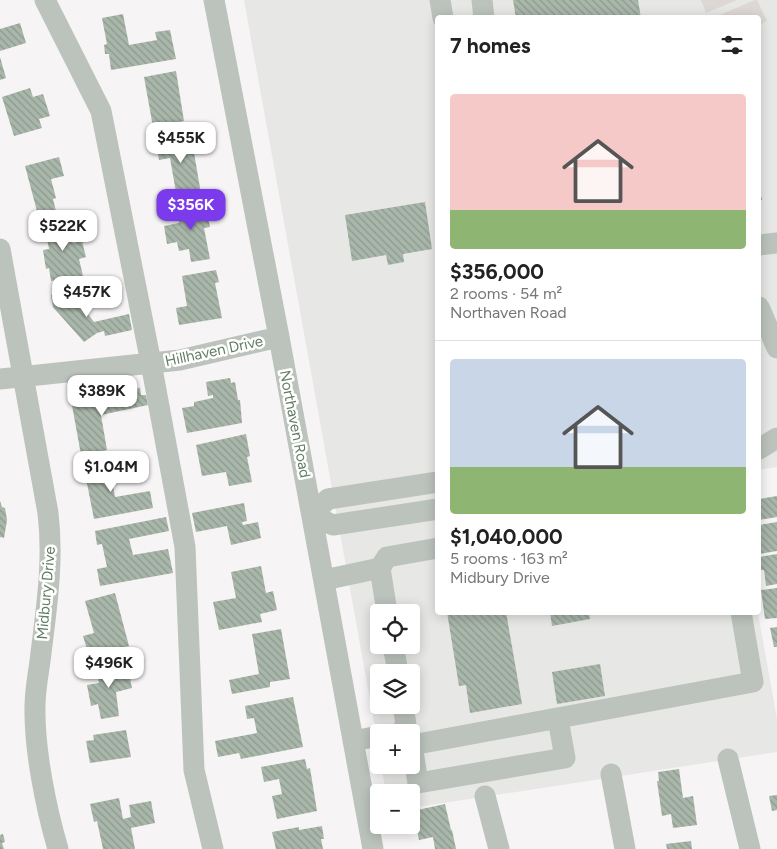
<!DOCTYPE html>
<html lang="en">
<head>
<meta charset="utf-8">
<style>
	body { margin:0; font-family:Figtree,sans-serif; background:#f2f2f2; color:#222; height:100vh; display:flex; flex-direction:column; font-size:19px; white-space:nowrap }
	* { box-sizing:border-box; margin:0 }
	p { font-size:16px; color:#767676 }
	.icon { flex:none; width:28px; height:28px; fill:none; stroke:currentColor; stroke-width:2; stroke-linecap:round; stroke-linejoin:round }
	.map { position:relative; flex:1; overflow:hidden }
	.panel { position:absolute; left:435px; top:15px; width:326px; height:600px; display:flex; flex-direction:column; background:#fff; border-radius:5px; box-shadow:0 2px 12px #0003 }
	.panel>* { flex:none }
	.fabs { position:absolute; left:370px; top:604px; display:grid; gap:10px }
	.fabs a { display:grid; place-items:center; width:50px; height:50px; border-radius:5px; background:#fff; box-shadow:0 2px 12px #0003; font-size:25px }
	.price { position:absolute; translate:-50% -42px; padding:0 11px; border-radius:10px; background:#fff; color:#222; font-size:16px; line-height:32px; filter:drop-shadow(0 1px 2px #0008) }
	.price::after { content:''; position:absolute; left:50%; top:30px; width:15px; height:11px; margin-left:-8px; background:inherit; clip-path:polygon(0 0,100% 0,50% 100%) }
	.price.on { background:#7c3aed; color:#fff }
	ul { padding:0; list-style:none }
	li { display:grid; align-content:center; gap:10px; height:265px; padding:0 15px }
	li+li { border-top:1px solid #e0e0e0 }
	li span { display:grid; place-items:center; height:155px; border-radius:5px; color:#555 }
	li>.icon { margin-inline-start:auto }
	span .icon { width:90px; height:90px; fill:#fffc; stroke-width:1 }
	li b { font-size:21px }
	h2 { display:flex; justify-content:space-between; align-items:center; height:60px; padding:0 15px; font-size:21px }
	.map>svg:first-child { display:block }
	.built { fill:#e7e7e6; fill-rule:evenodd }
	.green { fill:#ddd8d5 }
	.building { fill:url(#building-back-hatch) }
	.lines { fill:none; stroke-linecap:round; stroke-linejoin:round }
	.minor { stroke:#bbc3bc; stroke-width:21 }
	.labels { text-anchor:middle; stroke-width:5; stroke-linejoin:round; paint-order:stroke }
	.street-label { font-size:15px; fill:#637d65; stroke:#fff }
</style>
</head>
<body>
<div class="map">
<svg width="777" height="849" viewBox="0 0 777 849">
	<defs>
		<pattern id="building-back-hatch" width="6" height="6" patternUnits="userSpaceOnUse" patternTransform="scale(1.25)"><rect width="6" height="6" fill="#a9b6aa"/><path d="M-1 5l2 2M0 0l6 6M5-1l2 2" fill="none" stroke="#8d998e"/></pattern>
	</defs>
	<rect width="100%" height="100%" fill="#f7f4f5"/>
	<!-- built -->
	<path class="built" d="M 244,0 L 777,0 L 777,467 L 759,470 L 759,18 L 438,18 L 438,612 L 758,613 L 777,719 L 777,752 L 411,808 L 411,792 L 386,792 L 381,765 L 411,765 L 411,732 L 379,732 L 379,750 ZM 379,612 L 411,612 L 411,645 L 379,645 ZM 379,672 L 411,672 L 411,705 L 379,705 Z"/>
	<!-- green -->
	<path class="green" d="M 701,0 L 737,0 L 706,13 Z
		M 755,0 L 757,0 L 767,21 L 759,25 L 759,18 L 715,17 Z"/>
	<!-- building -->
	<path class="building" d="M 513,0 L 638,0 L 641,18 L 516,18 Z
		M 123,14 L 129,45 L 157,40 L 155,32 L 170,30 L 176,59 L 111,70 L 109,54 L 105,54 L 104,45 L 107,44 L 102,18 Z
		M 20,23 L 26,43 L 0,51 L 0,29 Z
		M 0,57 L 6,78 L 0,80 Z
		M 176,71 L 184,121 L 153,127 L 144,77 Z
		M 30,88 L 33,97 L 43,94 L 50,116 L 39,119 L 42,128 L 14,136 L 2,97 Z
		M 191,135 L 201,194 L 177,198 L 170,158 L 159,160 L 156,141 Z
		M 59,157 L 64,176 L 51,179 L 56,198 L 53,199 L 56,211 L 38,215 L 25,166 Z
		M 759,186 L 762,200 L 759,201 Z
		M 205,201 L 210,227 L 204,228 L 210,259 L 191,262 L 189,249 L 179,251 L 177,242 L 167,244 L 164,226 L 179,223 L 176,206 Z
		M 425,202 L 432,249 L 403,254 L 404,262 L 388,265 L 386,255 L 352,261 L 345,215 Z
		M 69,220 L 73,243 L 82,241 L 86,257 L 79,259 L 83,276 L 51,281 L 49,268 L 46,269 L 43,250 L 49,249 L 44,224 Z
		M 216,270 L 219,282 L 215,283 L 222,318 L 179,325 L 176,308 L 187,306 L 182,276 Z
		M 77,291 L 79,303 L 94,322 L 129,314 L 132,330 L 105,336 L 104,331 L 97,333 L 84,342 L 53,307 L 51,295 Z
		M 230,378 L 231,383 L 235,382 L 238,400 L 240,400 L 242,423 L 187,433 L 182,408 L 194,406 L 194,402 L 213,398 L 213,395 L 208,396 L 206,382 Z
		M 140,388 L 141,395 L 146,395 L 148,405 L 101,415 L 107,450 L 81,455 L 72,405 L 100,400 L 100,395 Z
		M 246,434 L 250,456 L 247,457 L 252,482 L 229,486 L 226,472 L 202,476 L 196,445 Z
		M 108,459 L 115,497 L 150,491 L 153,508 L 94,519 L 83,463 Z
		M 777,496 L 777,517 L 759,520 L 759,499 Z
		M 0,501 L 2,507 L 5,508 L 7,520 L 4,538 L 0,537 Z
		M 244,503 L 247,521 L 242,522 L 243,525 L 258,522 L 261,538 L 231,545 L 227,526 L 196,532 L 192,513 Z
		M 166,517 L 169,531 L 129,539 L 133,555 L 168,549 L 173,573 L 100,586 L 97,569 L 107,567 L 102,544 L 97,545 L 95,531 Z
		M 777,522 L 777,551 L 759,554 L 759,525 Z
		M 777,554 L 777,584 L 766,586 L 764,570 L 759,570 L 759,557 Z
		M 261,566 L 266,593 L 273,591 L 277,610 L 260,614 L 262,622 L 219,630 L 213,602 L 236,598 L 231,572 Z
		M 777,588 L 777,618 L 765,619 L 761,590 Z
		M 115,593 L 129,646 L 89,656 L 83,636 L 94,633 L 85,601 Z
		M 447,612 L 506,612 L 522,704 L 470,713 L 466,685 L 459,686 Z
		M 550,612 L 589,612 L 590,619 L 552,626 Z
		M 777,627 L 777,647 L 774,647 L 770,628 Z
		M 281,629 L 290,679 L 270,682 L 270,687 L 232,694 L 229,680 L 259,674 L 252,634 Z
		M 127,663 L 132,688 L 116,692 L 119,716 L 101,719 L 98,704 L 91,706 L 87,685 L 99,683 L 96,669 Z
		M 600,664 L 605,696 L 557,704 L 552,672 Z
		M 293,697 L 303,747 L 241,759 L 239,753 L 218,757 L 215,741 L 257,733 L 254,718 L 247,719 L 245,706 Z
		M 126,730 L 131,757 L 90,763 L 86,741 L 94,740 L 93,735 Z
		M 305,759 L 307,769 L 310,768 L 317,811 L 277,819 L 272,796 L 282,794 L 279,779 L 264,782 L 261,767 Z
		M 679,769 L 683,798 L 693,796 L 697,825 L 673,828 L 671,814 L 662,816 L 657,781 L 659,781 L 658,772 Z
		M 777,795 L 777,810 L 772,811 L 769,796 Z
		M 119,798 L 123,819 L 131,817 L 129,805 L 151,801 L 155,823 L 131,828 L 135,849 L 103,849 L 97,821 L 94,822 L 90,804 Z
		M 445,804 L 451,830 L 452,830 L 456,849 L 435,849 L 433,837 L 419,840 L 413,811 Z
		M 322,826 L 324,839 L 321,839 L 323,849 L 276,849 L 272,832 L 299,827 L 299,830 Z
		M 3,834 L 5,842 L 2,843 L 4,849 L 0,849 L 0,835 Z
		M 691,841 L 692,849 L 667,849 L 666,844 Z"/>
	<g class="lines">
		<!-- minor -->
		<path class="minor" d="M 45,0 L 101,111 L 151,363 L 185,547 L 194,770 L 213,849
			M 214,0 L 279,337 L 373,849
			M 440,0 L 443,18
			M 482,0 L 484,18
			M 759,245 L 777,243
			M 0,249 L 48,513 C 54,563 46,611 40,661 C 38,676 35,691 35,706 C 34,749 46,808 58,849
			M 759,307 L 777,348
			M 0,379 L 180,360 L 279,337
			M 759,449 L 777,438
			M 438,482 L 328,499 L 312,515 L 333,525 L 438,509
			M 380,568 L 387,557 L 438,548
			M 324,580 L 380,568 L 387,612
			M 393,645 L 398,672
			M 558,719 L 565,758 L 418,783 L 412,745 L 753,682 L 741,612
			M 400,732 L 407,731 L 403,705
			M 353,741 L 379,736
			M 728,759 L 750,849
			M 611,774 L 625,849
			M 485,796 L 499,849"/>
	</g>
	<g class="labels">
		<!-- street labels -->
		<g class="street-label">
			<text transform="translate(214 351) rotate(-12)" y="5">Hillhaven Drive</text>
			<text transform="translate(295 424) rotate(79)" y="5">Northaven Road</text>
			<text transform="translate(46 593) rotate(-85)" y="5">Midbury Drive</text>
		</g>
	</g>
</svg>
<div class="fabs">
<a><svg class="icon" aria-label="locate" viewBox="0 0 24 24"><circle cx="12" cy="12" r="6"/><path d="M12 2v4M12 18v4M2 12h4M18 12h4"/></svg></a>
<a><svg class="icon" aria-label="layers" viewBox="0 0 24 24"><path d="M12 4l9 5-9 5-9-5zM3 14l9 5 9-5"/></svg></a>
<a>+</a>
<a>−</a>
</div>
<b class="price" style="left:181px;top:164px">$455K</b>
<b class="price on" style="left:191px;top:231px">$356K</b>
<b class="price" style="left:63px;top:252px">$522K</b>
<b class="price" style="left:87px;top:318px">$457K</b>
<b class="price" style="left:102px;top:417px">$389K</b>
<b class="price" style="left:111px;top:493px">$1.04M</b>
<b class="price" style="left:109px;top:689px">$496K</b>
<section class="panel">
<h2>7 homes<svg class="icon" aria-label="filters" viewBox="0 0 24 24"><path d="M4 7h16M4 17h16"/><circle cx="9" cy="7" r="2"/><circle cx="15" cy="17" r="2"/></svg></h2>
<ul>
<li><span style="background:linear-gradient(#f6c9c9 75%,#8fb573 0)"><svg class="icon" aria-label="home" viewBox="0 0 24 24"><path d="M3 11l9-7 9 7M6 9v11h12V9"/></svg></span><div><b>$356,000</b><p>2 rooms · 54 m²</p><p>Northaven Road</p></div></li>
<li><span style="background:linear-gradient(#c9d6e8 70%,#8fb573 0)"><svg class="icon" aria-label="home" viewBox="0 0 24 24"><path d="M3 11l9-7 9 7M6 9v11h12V9"/></svg></span><div><b>$1,040,000</b><p>5 rooms · 163 m²</p><p>Midbury Drive</p></div></li>
</ul>
</section>
</div>
</body>
</html>
